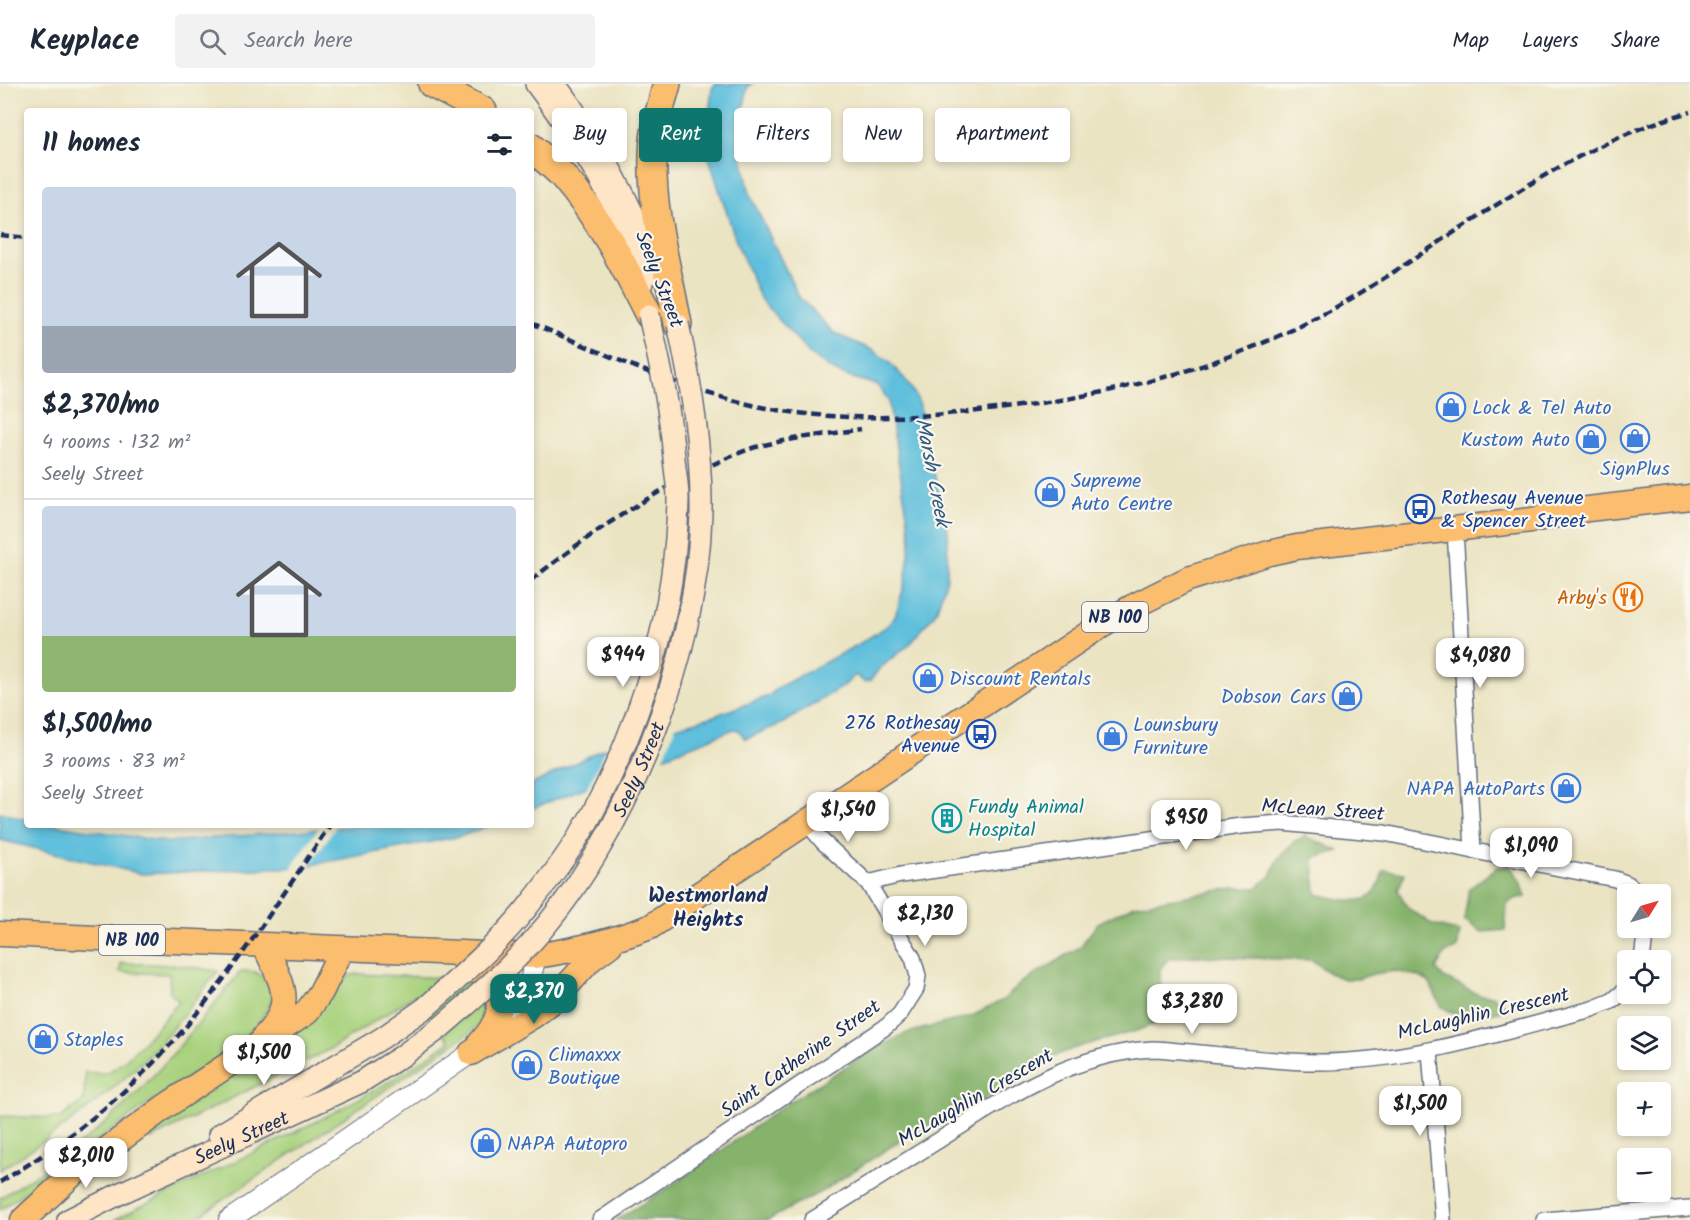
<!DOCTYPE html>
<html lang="en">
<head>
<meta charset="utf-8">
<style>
	body { margin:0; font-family:Kalam,sans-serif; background:#f2f2f3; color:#1f2937; height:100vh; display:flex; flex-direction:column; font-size:22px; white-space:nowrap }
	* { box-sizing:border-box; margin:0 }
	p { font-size:20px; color:#747a83 }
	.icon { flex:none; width:33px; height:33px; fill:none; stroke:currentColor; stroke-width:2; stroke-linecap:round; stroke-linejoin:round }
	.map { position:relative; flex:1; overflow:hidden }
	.panel { position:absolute; left:24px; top:24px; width:510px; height:720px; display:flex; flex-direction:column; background:#fff; border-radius:6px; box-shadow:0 3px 9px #0003 }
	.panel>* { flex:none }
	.guide { position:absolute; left:552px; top:24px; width:570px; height:54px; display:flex; gap:12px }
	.needle { width:39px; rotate:53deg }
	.buttons { position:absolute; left:1617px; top:800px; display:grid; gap:12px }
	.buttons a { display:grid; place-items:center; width:54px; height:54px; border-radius:6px; background:#fff; box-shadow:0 3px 9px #0003; font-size:30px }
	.price { position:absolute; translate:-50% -51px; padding:0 14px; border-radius:12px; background:#fff; color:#222; font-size:20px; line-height:39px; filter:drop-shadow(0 2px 3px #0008) }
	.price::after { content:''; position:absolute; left:50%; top:36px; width:18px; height:14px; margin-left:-9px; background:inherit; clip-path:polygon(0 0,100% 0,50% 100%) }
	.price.current { background:#0f766e; color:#fff }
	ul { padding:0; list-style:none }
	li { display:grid; align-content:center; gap:12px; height:318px; padding:0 18px }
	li+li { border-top:2px solid #e0e1e3 }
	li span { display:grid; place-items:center; height:186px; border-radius:6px; color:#555 }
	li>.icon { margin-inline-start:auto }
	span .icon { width:108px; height:108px; fill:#fffc; stroke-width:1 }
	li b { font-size:26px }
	h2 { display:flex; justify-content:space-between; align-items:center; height:72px; padding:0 18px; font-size:26px }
	.tag { padding:0 21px; border-radius:6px; background:#fff; box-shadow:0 3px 9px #0003; font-size:21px; line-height:54px }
	.tag.current { background:#0f766e; color:#fff }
	header { display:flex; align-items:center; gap:36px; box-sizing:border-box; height:84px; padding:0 30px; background:#fff; border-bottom:2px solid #e0e1e3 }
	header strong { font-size:28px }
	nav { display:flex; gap:33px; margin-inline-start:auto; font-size:21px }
	.search { width:420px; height:54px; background:#f2f2f3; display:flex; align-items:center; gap:15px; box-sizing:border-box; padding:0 21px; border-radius:6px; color:#747a83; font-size:22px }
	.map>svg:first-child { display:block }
	.green { fill:#a8d17c; stroke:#62806d; stroke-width:1.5 }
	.forest { fill:#86b36c; stroke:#507165; stroke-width:1.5 }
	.water { fill:#5ebfdc; stroke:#3c779d; stroke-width:1.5 }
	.pier { fill:#ebe4c3 }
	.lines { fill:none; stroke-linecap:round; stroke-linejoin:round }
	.minor-casing { stroke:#646e81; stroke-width:18 }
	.tertiary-casing { stroke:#646e81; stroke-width:22 }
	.secondary-casing { stroke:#646e81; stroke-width:24 }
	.primary-casing { stroke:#646e81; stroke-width:27 }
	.motorway-casing { stroke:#646e81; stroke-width:30 }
	.minor { stroke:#fff; stroke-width:15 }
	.tertiary { stroke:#fff; stroke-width:20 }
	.secondary { stroke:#fde5c5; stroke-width:21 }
	.primary { stroke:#fbbe6e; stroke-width:24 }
	.motorway { stroke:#fbbe6e; stroke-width:27 }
	.rail { stroke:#1b2f5e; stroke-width:4.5; stroke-dasharray:9 4.5; stroke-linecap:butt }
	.secondary-bridge-casing { stroke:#646e81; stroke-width:24; stroke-linecap:butt }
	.secondary-bridge { stroke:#fde5c5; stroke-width:21 }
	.labels { text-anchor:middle; stroke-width:4.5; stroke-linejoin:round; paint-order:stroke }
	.shield { fill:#fbf7ec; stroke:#5e6b89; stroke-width:1.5 }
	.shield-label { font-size:18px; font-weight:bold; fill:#1b2f5e }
	.street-label { font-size:20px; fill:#1b2f5e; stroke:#fbf7ec }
	.shop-label { font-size:20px; fill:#366cbe; stroke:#fbf7ec; text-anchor:start }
	.transit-label { font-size:20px; fill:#164399; stroke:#fbf7ec; text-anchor:start }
	.food-label { font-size:20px; fill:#c56008; stroke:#fbf7ec; text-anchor:end }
	.culture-label { font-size:20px; fill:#0d838f; stroke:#fbf7ec; text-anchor:start }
	.water-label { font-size:21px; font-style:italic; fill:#2f5a84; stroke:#fbf7ec }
	.neighbourhood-label { font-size:21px; font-weight:bold; fill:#1b2f5e; stroke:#fbf7ec }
</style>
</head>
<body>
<header>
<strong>Keyplace</strong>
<div class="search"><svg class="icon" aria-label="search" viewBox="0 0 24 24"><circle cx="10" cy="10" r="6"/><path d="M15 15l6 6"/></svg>Search here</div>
<nav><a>Map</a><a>Layers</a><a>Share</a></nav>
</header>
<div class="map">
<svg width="1690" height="1136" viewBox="0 0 1690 1136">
	<rect width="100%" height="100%" fill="#fbf7ec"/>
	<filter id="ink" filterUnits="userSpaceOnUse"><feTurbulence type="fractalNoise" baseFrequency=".0167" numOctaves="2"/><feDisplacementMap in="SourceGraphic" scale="12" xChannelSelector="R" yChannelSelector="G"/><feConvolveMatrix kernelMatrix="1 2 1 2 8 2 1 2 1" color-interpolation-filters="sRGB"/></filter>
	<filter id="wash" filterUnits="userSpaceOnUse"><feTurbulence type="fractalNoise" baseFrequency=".008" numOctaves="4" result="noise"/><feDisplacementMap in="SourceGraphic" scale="24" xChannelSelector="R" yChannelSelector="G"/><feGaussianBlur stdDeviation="1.35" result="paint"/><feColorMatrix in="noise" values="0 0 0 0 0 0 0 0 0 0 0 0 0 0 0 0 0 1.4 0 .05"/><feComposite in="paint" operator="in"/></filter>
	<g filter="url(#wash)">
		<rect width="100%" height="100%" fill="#ebe4c3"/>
		<!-- green -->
		<path class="green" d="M 121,879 L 178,881 L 218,887 C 194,917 172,948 145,975 C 101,1018 51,1053 0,1086 L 0,1032 L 60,1034 L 84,1016 L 85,988 C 91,988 99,990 104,989 C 124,985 165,933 179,917 L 170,908 L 169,890 L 120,888 Z
			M 241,887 L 256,888 L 266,896 L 270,894 C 277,909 270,924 260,936 C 235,968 197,986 165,1008 C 110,1047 55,1087 0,1126 L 0,1114 C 36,1091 72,1068 104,1040 C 156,995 198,940 241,887 Z
			M 358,890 L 466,895 L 481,902 L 488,925 L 483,936 L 471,948 L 193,1136 L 114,1136 C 227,1078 347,1032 450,957 L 415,911 L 334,963 L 151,1055 L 147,1047 L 337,896 L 341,898 L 351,891 Z"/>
		<!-- forest -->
		<path class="forest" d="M 1305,752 L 1339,767 L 1314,774 L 1316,810 C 1332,813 1363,824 1375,808 C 1379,802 1381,793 1384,786 L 1405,789 L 1398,806 L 1408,824 L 1433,841 L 1460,848 L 1457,865 L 1445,869 L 1436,885 L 1444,894 L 1479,911 L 1492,912 L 1508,923 L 1507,925 L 1463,935 L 1441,922 L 1429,898 L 1418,892 L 1395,887 L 1373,890 L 1358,895 L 1344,895 L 1329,889 L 1312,876 L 1194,872 L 1168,875 L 1160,885 L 1161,919 L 1157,939 L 1136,947 L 1081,962 L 1025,983 L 982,1017 L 910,1050 L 824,1106 L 768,1136 L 616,1136 L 676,1099 L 786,1020 L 871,967 L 907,949 L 972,932 L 1003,916 L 1023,898 L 1080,863 L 1098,839 L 1134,821 L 1233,804 L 1256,804 L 1271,792 L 1279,773 L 1295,757 Z
			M 1510,782 L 1520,797 L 1526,813 L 1517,814 L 1507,819 L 1505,846 L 1482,848 L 1464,836 L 1469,805 L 1497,783 Z"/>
		<!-- water -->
		<path class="water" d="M 715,0 L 752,0 L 747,4 L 739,58 L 750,111 L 799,213 L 834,249 L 872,266 L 888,277 L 904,294 L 913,307 L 920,321 L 924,370 L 932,381 L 948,447 L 947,494 L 936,528 L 912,558 L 879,585 L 870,597 L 864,598 L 857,592 L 854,592 L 845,601 L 783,639 L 745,655 L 739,646 L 734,645 L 531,725 L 531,701 L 609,662 L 711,633 L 769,612 L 777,604 L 859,560 L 886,543 L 895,533 L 905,499 L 911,455 L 888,315 L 877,301 L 846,292 L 830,285 L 811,271 L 761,216 L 737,160 L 705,62 L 712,5 Z
			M 0,728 L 27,736 L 27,741 L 57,741 L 167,758 L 366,741 L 490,741 L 462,752 L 300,783 L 142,790 L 0,756 Z"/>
		<!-- pier -->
		<path class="pier" d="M 677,639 L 663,676 L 586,706 L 609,659 Z
			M 337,741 L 307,785 L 290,786 L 320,742 Z"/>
	</g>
	<g filter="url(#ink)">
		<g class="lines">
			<!-- minor casing -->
			<g class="minor-casing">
				<path id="minor" d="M 1455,445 L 1473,767
					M 868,799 L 901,791 L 1241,742 L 1282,739 L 1384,749 L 1615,795 L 1628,800 L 1640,810
					M 1642,876 L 1646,843
					M 1430,967 L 1443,1136
					M 600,1136 L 887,942 L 900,930 L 916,905 L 918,892 L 913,874 L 868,799 L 823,758 L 807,739
					M 812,1136 C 853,1110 895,1084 936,1058 C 1004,1015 1071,969 1153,965 C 1208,968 1263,978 1318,978 C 1412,978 1502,948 1592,925 L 1612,917 L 1628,904
					M 1544,1136 L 1689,1124"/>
			</g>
			<!-- tertiary casing -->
			<g class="tertiary-casing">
				<path id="tertiary" d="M 229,1136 L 471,969 L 514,937 L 524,922 L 536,872"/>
			</g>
			<!-- secondary casing -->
			<g class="secondary-casing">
				<g id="secondary">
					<path d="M 536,0 C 580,59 625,126 642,199"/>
					<path d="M 555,0 C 599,59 633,121 658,190"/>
					<path d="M 219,1051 L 382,954 L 425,924"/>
					<path id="s1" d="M 68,1136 L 121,1109 L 361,998 L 402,972 L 440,944"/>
				</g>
			</g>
			<!-- primary casing -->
			<g class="primary-casing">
				<path id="primary" d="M 0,850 L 536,872 C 575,866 613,857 650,843 L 1103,540 L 1132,523 L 1188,495 L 1269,469 L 1297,463 L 1532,436 L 1588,425 L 1690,413
					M 455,869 C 491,896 519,917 480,959
					M 264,953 C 297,918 282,901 265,862
					M 471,969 L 533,932 L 554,916 L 591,875 L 610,861
					M 23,1136 L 72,1091 L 166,1022 L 306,929 L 321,908 L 342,865"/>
			</g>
			<!-- motorway casing -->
			<g class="motorway-casing">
				<path id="motorway" d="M 432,0 L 483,27
					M 667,0 C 660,24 653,48 653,72 C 651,129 668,185 678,240
					M 531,63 C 541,72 552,81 562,91 C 599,133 624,181 649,231"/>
			</g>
			<!-- minor -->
			<use href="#minor" class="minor"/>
			<!-- tertiary -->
			<use href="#tertiary" class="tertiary"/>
			<!-- secondary -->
			<use href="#secondary" class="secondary"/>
			<!-- primary -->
			<use href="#primary" class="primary"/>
			<!-- motorway -->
			<use href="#motorway" class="motorway"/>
			<!-- rail -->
			<path class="rail" d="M 0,151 L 27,154
				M 531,239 C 602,268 673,303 748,320 C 823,338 901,335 978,327 C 1111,313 1236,283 1352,214 C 1462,148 1565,62 1690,28
				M 531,496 C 586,453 642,414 705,384 C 721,377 739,368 756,363 C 790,354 826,351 861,345
				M 0,1098 C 73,1055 140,1000 193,934 C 243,873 286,806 330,741"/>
			<!-- secondary-bridge casing -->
			<g class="secondary-bridge-casing">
				<g id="secondary-bridge">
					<path d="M 425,924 C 460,893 496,862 526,825 C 550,795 575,762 593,728 C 644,632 676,524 678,415 C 678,401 675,387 674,374 C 670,324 660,280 649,231"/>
					<path id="s2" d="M 440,944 C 471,917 502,891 530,860 C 627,754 698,573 701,429 C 702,365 692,303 678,240"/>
				</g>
			</g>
			<!-- secondary-bridge -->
			<use href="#secondary-bridge" class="secondary-bridge"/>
		</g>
	</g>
	<!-- icons -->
	<defs>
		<g id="shop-ring" transform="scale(1.5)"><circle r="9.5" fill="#fbf7ec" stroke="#3f7fe0" stroke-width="1.5"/><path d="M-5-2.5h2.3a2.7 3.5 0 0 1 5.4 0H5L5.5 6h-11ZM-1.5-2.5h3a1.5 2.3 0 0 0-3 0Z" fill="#3f7fe0"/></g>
		<g id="bus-ring" transform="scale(1.5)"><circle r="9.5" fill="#fbf7ec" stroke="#1a4fb4" stroke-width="1.5"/><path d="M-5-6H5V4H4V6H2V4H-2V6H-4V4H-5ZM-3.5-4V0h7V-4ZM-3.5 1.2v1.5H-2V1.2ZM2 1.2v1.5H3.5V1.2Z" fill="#1a4fb4"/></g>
		<g id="restaurant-ring" transform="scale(1.5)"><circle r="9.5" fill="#fbf7ec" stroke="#e8710a" stroke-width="1.5"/><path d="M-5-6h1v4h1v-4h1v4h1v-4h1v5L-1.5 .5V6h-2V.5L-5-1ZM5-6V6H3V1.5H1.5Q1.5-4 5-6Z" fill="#e8710a"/></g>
		<g id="building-ring" transform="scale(1.5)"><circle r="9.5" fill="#fbf7ec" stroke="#0f9aa8" stroke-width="1.5"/><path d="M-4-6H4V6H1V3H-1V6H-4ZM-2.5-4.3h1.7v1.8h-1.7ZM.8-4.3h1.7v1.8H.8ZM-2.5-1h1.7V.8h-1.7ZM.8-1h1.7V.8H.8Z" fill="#0f9aa8"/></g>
	</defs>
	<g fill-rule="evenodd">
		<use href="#shop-ring" x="1451" y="323"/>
		<use href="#shop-ring" x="1635" y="354"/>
		<use href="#shop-ring" x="1591" y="355"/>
		<use href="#shop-ring" x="1050" y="408"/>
		<use href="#bus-ring" x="1420" y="425"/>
		<use href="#restaurant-ring" x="1628" y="513"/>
		<use href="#shop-ring" x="928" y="594"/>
		<use href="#shop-ring" x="1347" y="612"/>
		<use href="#bus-ring" x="981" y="650"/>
		<use href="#shop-ring" x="1112" y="652"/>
		<use href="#shop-ring" x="1566" y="704"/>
		<use href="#building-ring" x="947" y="734"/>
		<use href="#shop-ring" x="43" y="955"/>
		<use href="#shop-ring" x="527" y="981"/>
		<use href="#shop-ring" x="486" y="1059"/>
	</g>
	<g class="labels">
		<!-- shield labels -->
		<g class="shield">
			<rect x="1082" y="518" width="66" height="30" rx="4.5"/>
			<rect x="99" y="841" width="66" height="30" rx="4.5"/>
		</g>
		<g class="shield-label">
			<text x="1115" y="539">NB 100</text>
			<text x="132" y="862">NB 100</text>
		</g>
		<!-- street labels -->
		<g class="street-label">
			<text transform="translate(660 195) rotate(69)" y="7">Seely Street</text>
			<text dy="7" stroke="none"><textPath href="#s2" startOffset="330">Seely Street</textPath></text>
			<text transform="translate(1323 725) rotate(4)" y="7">McLean Street</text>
			<text transform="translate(1483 929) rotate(-13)" y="7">McLaughlin Crescent</text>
			<text transform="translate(800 974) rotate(-35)" y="7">Saint Catherine Street</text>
			<text transform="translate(975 1013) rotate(-30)" y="7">McLaughlin Crescent</text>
			<text dy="7" stroke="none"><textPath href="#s1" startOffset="192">Seely Street</textPath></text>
		</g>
		<!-- shop labels -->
		<g class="shop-label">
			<text x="1472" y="330">Lock &amp; Tel Auto</text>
			<text x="1570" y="362" text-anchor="end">Kustom Auto</text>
			<text x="1635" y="391" text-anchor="middle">SignPlus</text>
			<text x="1071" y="403">Supreme<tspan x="1071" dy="23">Auto Centre</tspan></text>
			<text x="949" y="601">Discount Rentals</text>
			<text x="1326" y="619" text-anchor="end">Dobson Cars</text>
			<text x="1133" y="647">Lounsbury<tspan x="1133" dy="23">Furniture</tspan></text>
			<text x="1545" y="711" text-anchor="end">NAPA AutoParts</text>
			<text x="64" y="962">Staples</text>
			<text x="548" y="977">Climaxxx<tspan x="548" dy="23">Boutique</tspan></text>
			<text x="507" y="1066">NAPA Autopro</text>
		</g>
		<!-- transit labels -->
		<g class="transit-label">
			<text x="1441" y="420">Rothesay Avenue<tspan x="1441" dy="23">&amp; Spencer Street</tspan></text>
			<text x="960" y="645" text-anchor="end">276 Rothesay<tspan x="960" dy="23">Avenue</tspan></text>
		</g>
		<!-- food labels -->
		<g class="food-label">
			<text x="1607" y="520">Arby's</text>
		</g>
		<!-- culture labels -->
		<g class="culture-label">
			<text x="968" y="729">Fundy Animal<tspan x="968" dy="23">Hospital</tspan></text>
		</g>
		<!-- water labels -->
		<g class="water-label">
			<text transform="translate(933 388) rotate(79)" y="7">Marsh Creek</text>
		</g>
		<!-- neighbourhood labels -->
		<g class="neighbourhood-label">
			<text x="708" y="818">Westmorland<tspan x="708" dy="24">Heights</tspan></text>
		</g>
	</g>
</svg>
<div class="buttons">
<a><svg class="needle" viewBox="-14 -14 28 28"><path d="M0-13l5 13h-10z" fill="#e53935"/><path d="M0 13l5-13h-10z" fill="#747a83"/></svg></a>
<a><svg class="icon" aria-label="locate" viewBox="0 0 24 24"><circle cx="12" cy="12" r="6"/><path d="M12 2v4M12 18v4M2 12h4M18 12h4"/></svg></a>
<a><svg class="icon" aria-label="layers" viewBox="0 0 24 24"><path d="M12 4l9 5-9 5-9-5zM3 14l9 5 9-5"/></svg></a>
<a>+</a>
<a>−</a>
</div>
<b class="price" style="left:623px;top:604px">$944</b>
<b class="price" style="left:1480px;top:605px">$4,080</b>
<b class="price" style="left:848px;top:759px">$1,540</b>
<b class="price" style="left:1186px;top:767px">$950</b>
<b class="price" style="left:1531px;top:795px">$1,090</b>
<b class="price" style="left:925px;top:863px">$2,130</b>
<b class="price current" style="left:534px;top:941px">$2,370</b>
<b class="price" style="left:1192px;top:951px">$3,280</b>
<b class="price" style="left:264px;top:1002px">$1,500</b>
<b class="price" style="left:1420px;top:1053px">$1,500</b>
<b class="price" style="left:86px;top:1105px">$2,010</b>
<div class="guide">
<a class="tag">Buy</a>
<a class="tag current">Rent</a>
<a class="tag">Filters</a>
<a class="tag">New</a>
<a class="tag">Apartment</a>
</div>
<section class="panel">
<h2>11 homes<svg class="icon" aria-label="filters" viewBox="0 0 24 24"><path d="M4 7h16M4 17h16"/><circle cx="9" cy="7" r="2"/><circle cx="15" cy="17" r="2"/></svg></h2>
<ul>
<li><span style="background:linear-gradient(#c9d6e8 75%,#9aa5b1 0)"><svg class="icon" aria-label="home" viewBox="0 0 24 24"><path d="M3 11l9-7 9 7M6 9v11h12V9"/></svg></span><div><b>$2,370/mo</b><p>4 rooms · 132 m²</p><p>Seely Street</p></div></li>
<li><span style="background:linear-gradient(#c9d6e8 70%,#8fb573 0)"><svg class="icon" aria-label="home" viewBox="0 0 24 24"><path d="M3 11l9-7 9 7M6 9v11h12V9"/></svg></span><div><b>$1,500/mo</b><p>3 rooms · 83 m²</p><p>Seely Street</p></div></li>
</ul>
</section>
</div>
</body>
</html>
